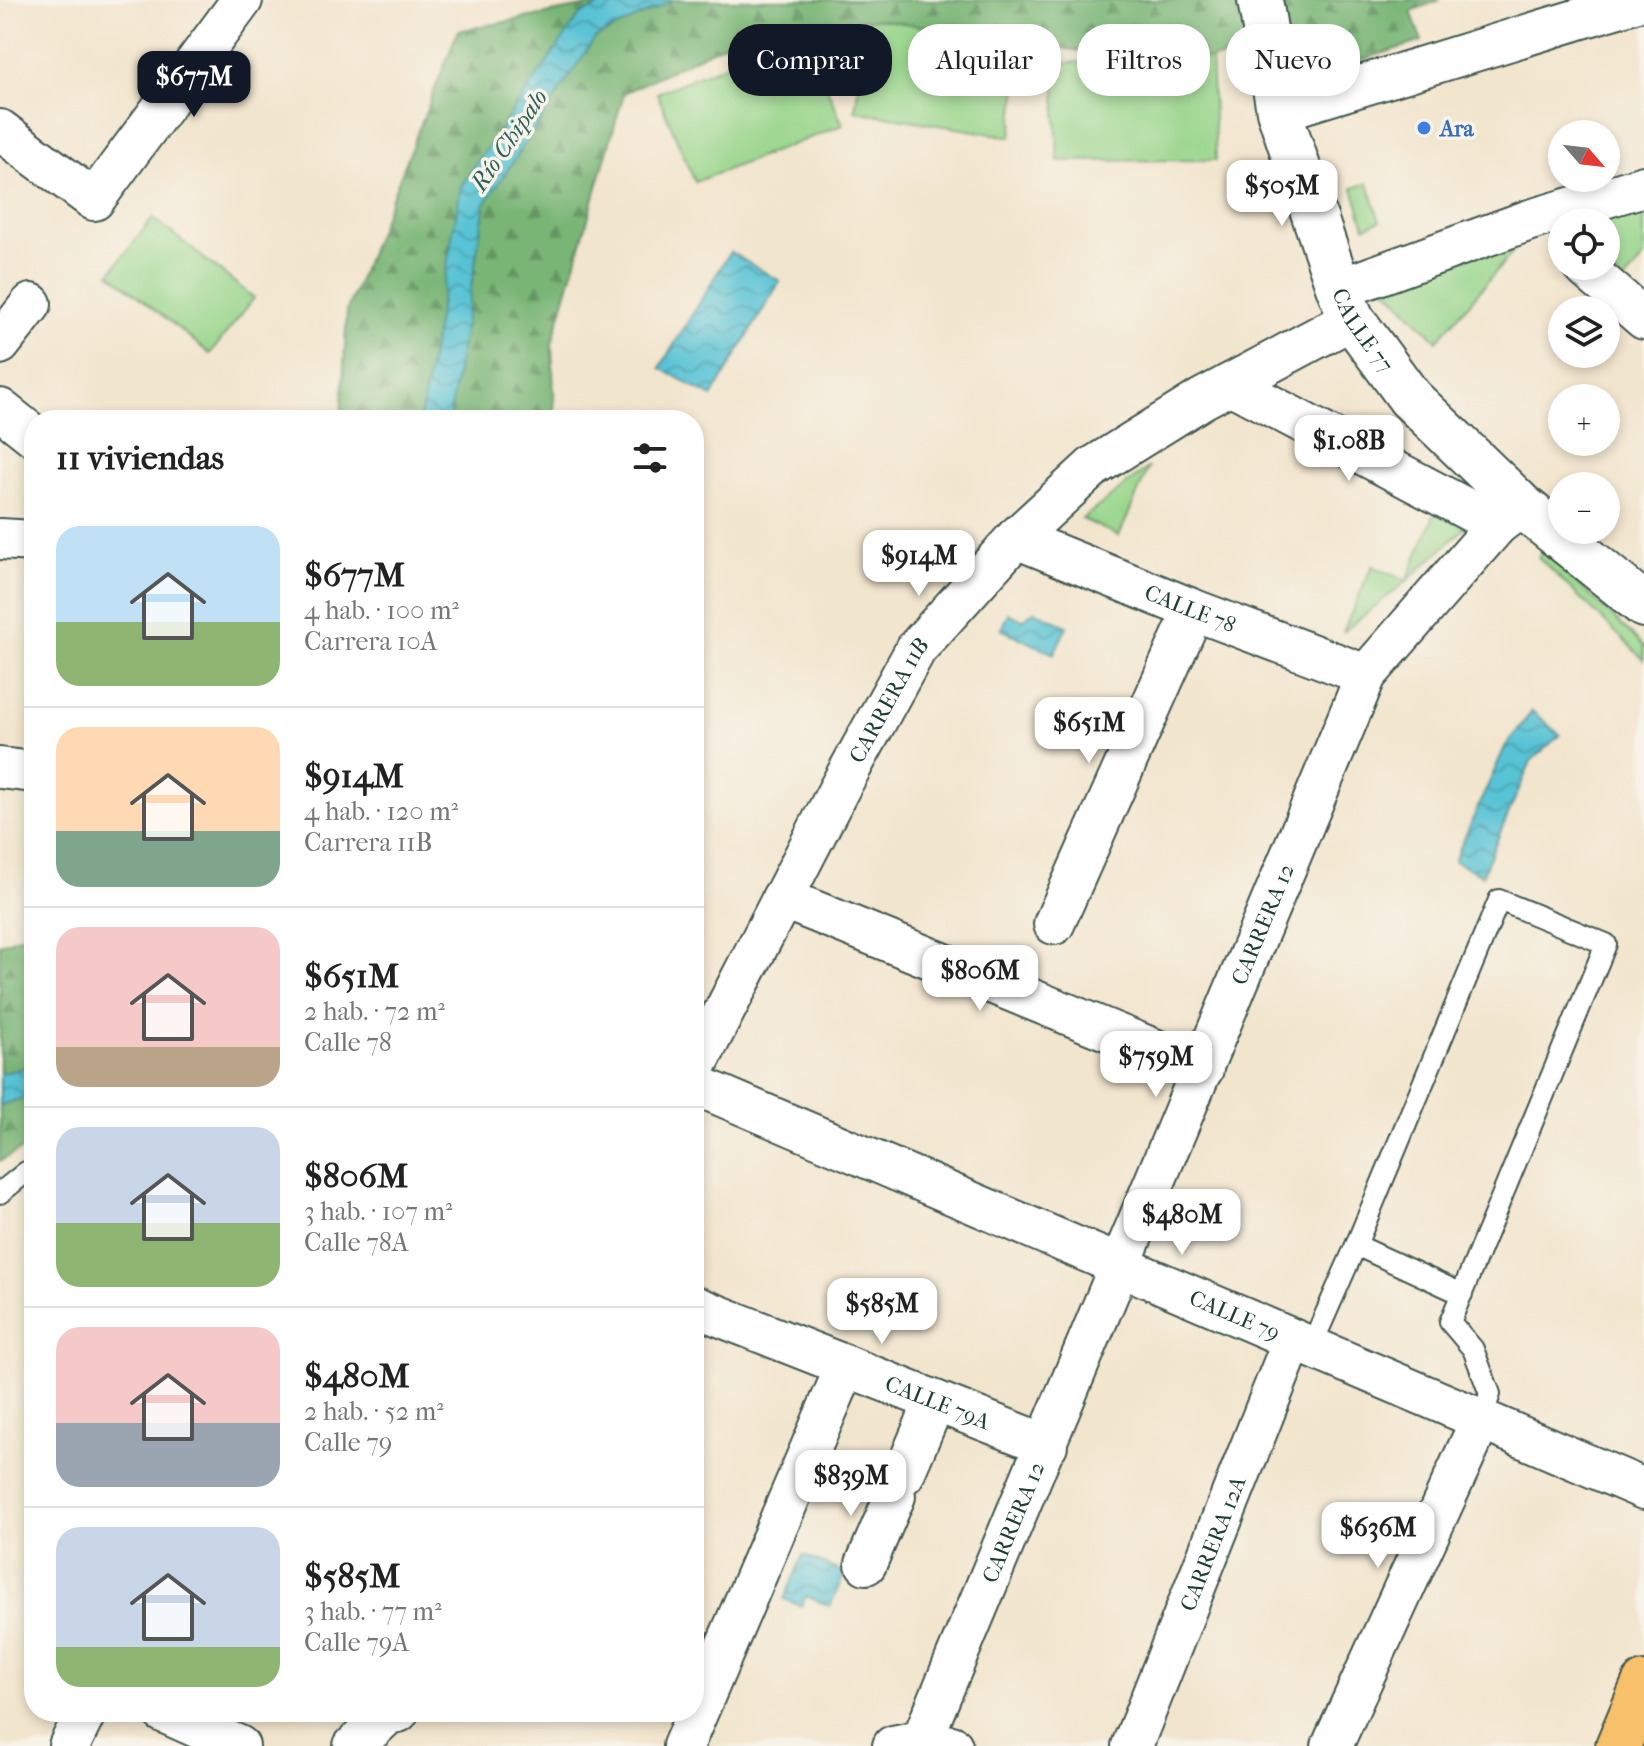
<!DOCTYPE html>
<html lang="es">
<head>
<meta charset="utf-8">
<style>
	body { margin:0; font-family:"IM FELL French Canon",serif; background:#f6f6f6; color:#222; height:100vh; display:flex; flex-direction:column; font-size:30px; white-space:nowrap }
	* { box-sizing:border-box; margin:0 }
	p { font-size:26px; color:#767676 }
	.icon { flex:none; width:44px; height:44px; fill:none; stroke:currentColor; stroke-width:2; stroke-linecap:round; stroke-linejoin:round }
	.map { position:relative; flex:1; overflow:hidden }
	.drawer { position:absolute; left:24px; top:410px; width:680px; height:1312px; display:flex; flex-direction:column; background:#fff; border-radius:32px; box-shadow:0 4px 12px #0003 }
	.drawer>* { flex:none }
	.top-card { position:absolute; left:728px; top:24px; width:760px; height:72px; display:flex; gap:16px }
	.needle { width:52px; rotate:118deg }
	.buttons { position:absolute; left:1548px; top:120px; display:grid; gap:16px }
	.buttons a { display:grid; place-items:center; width:72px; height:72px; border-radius:50%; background:#fff; box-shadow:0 4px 12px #0003; font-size:40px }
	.price { position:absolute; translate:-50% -68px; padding:0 18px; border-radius:16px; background:#fff; color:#222; font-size:26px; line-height:52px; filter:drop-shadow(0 2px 4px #0008) }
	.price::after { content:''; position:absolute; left:50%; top:48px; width:24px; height:18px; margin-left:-12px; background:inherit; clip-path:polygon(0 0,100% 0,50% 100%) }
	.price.current { background:#111827; color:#fff }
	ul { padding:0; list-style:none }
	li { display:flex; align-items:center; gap:24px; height:200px; padding:0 32px }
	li+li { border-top:2px solid #e0e0e0 }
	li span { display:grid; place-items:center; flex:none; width:224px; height:160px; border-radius:24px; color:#555 }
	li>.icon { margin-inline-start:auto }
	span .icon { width:96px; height:96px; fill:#fffc; stroke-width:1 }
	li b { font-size:34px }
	h2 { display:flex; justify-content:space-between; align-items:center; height:96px; padding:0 32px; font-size:34px }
	.chip { padding:0 28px; border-radius:32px; background:#fff; box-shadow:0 4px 12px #0003; font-size:28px; line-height:72px }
	.chip.current { background:#111827; color:#fff }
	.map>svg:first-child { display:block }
	.green { fill:#97d58a; stroke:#5b895f; stroke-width:2 }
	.forest { fill:url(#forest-firs); stroke:#4c7a55; stroke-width:2 }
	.water { fill:url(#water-waves); stroke:#3c8084; stroke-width:2 }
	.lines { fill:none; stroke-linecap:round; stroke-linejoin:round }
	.service-casing { stroke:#3f564b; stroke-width:24 }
	.minor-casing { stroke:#3f564b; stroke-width:44 }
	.tertiary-casing { stroke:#3f564b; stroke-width:48 }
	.primary-casing { stroke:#3f564b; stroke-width:48 }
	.service { stroke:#fff; stroke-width:20 }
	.minor { stroke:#fff; stroke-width:40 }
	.tertiary { stroke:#fff; stroke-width:44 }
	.primary { stroke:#f7c06b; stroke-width:44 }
	.shop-dot { fill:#3f7fe0; stroke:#f7f3e8; stroke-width:3 }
	.labels { text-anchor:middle; stroke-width:7; stroke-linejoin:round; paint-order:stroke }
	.shop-label { font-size:22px; font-weight:bold; fill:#366cbe; stroke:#f7f3e8; text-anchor:start }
	.street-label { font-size:22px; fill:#1f3d34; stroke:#f7f3e8 }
	.water-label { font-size:24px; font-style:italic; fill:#2e5e5c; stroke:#f7f3e8 }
</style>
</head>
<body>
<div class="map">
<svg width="1644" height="1746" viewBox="0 0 1644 1746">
	<defs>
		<pattern id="forest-firs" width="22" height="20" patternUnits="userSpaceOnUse" patternTransform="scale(2)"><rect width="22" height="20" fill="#79b676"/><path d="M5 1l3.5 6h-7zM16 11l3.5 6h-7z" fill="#639562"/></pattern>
		<pattern id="water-waves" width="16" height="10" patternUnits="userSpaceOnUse" patternTransform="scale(2)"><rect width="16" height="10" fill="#59c3d5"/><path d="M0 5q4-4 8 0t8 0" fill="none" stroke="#49a0ae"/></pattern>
	</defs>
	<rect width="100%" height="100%" fill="#f7f3e8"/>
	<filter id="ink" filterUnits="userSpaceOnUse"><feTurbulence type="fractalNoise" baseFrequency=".0125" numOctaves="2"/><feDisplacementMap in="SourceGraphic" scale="16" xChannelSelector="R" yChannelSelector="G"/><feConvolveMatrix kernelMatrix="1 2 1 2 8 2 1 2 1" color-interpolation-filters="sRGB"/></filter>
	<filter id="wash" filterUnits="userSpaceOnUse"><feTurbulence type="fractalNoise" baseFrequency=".006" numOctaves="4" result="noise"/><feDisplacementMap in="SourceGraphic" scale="32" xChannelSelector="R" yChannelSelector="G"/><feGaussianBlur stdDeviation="1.8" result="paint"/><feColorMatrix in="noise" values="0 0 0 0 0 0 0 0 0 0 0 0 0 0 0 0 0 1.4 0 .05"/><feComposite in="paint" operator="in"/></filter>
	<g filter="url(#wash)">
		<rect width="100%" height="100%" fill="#f2e5ce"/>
		<!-- green -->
		<path class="green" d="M 868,15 L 1023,37 L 1011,137 L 855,111 Z
			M 803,33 L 843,125 L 695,182 L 657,93 Z
			M 1211,59 L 1216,160 L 1058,161 L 1054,63 Z
			M 1368,183 L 1380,221 L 1365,227 L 1353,188 Z
			M 1644,199 L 1644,258 L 1623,283 L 1606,266 L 1606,222 L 1573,222 Z
			M 153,218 L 254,298 L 210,354 L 110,273 Z
			M 1527,235 L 1437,341 L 1386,288 Z
			M 1149,467 L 1119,536 L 1082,519 Z
			M 1435,513 L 1466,527 L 1407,581 L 1343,632 L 1372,566 L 1407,581 Z
			M 1543,551 L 1644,646 L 1644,660 L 1538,557 Z"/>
		<!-- forest -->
		<path class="forest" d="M 619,0 L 1440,0 L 1411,11 L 1422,41 L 1310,76 L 1226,57 L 1211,59 L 1086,52 L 878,19 L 765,24 L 624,93 L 552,344 L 555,420 L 341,420 L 347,310 L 458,31 Z
			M 34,932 L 34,1143 L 0,1161 L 0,944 Z"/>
		<!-- water -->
		<path class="water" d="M 611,0 L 674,0 L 595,38 L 485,204 L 449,420 L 420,420 L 461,186 L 580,15 Z
			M 730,252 L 780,281 L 712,397 L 660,368 Z
			M 1034,611 L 1067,626 L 1054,654 L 1001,629 L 1008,613 L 1023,620 Z
			M 1532,711 L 1560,735 L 1531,761 L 1482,875 L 1454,861 L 1505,747 Z
			M 34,1065 L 34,1095 L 0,1105 L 0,1074 Z
			M 803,1555 L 845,1573 L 830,1606 L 806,1596 L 801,1606 L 784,1599 Z"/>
	</g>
	<g filter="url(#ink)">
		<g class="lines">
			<!-- service casing -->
			<g class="service-casing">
				<path id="service" d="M 0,1193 L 26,1172 L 34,1173
					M 1356,1245 L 1462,1294
					M 1311,1347 L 1356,1245 L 1499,900 L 1606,944 L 1450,1322 L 1473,1349 L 1490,1394 L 1481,1420"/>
			</g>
			<!-- minor casing -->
			<g class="minor-casing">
				<g id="minor">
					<path d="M 1279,111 L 1641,0"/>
					<path d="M 0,130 L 94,200 L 242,0"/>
					<path d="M 1583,266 L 1644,319"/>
					<path d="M 1339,289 L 1530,220 L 1644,186"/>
					<path d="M 0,344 L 31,304"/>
					<path d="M 1230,384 L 1497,525"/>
					<path d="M 0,409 L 34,436"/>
					<path id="s1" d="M 1016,538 L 1194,610 L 1366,675"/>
					<path d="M 0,539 L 34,541"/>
					<path d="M 0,768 L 34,772"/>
					<path d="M 782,898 L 1203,1069"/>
					<path d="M 1054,924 L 1194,610"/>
					<path id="s2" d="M 694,1070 L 839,789 L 916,649 L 1016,538 L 1093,467 L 1202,399 L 1352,319"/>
					<path id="s3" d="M 694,1084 L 1644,1489"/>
					<path id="s4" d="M 694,1306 L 1047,1445"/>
					<path d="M 904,1474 L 935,1401"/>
					<path d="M 866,1564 L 895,1496"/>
					<path d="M 163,1712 L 239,1746"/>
					<path id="s5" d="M 922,1740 L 1366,675 L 1497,525 L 1522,506"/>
					<path d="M 69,1746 L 86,1712"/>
					<path d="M 354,1746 L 389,1713 L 398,1712"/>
					<path d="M 683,1746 L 846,1366"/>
					<path d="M 893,1746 L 922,1740 L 952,1746"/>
					<path id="s6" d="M 1132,1746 L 1293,1340"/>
					<path d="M 1332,1746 L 1481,1420"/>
				</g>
			</g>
			<!-- tertiary casing -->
			<g class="tertiary-casing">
				<g id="tertiary">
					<path id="s7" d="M 1260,0 L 1279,111 L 1339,289 L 1352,319 L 1410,398 L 1522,506 L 1644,605"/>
				</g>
			</g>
			<!-- primary casing -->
			<g class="primary-casing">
				<path id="primary" d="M 1618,1746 L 1644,1684"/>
			</g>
			<!-- service -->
			<use href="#service" class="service"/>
			<!-- minor -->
			<use href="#minor" class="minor"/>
			<!-- tertiary -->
			<use href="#tertiary" class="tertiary"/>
			<!-- primary -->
			<use href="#primary" class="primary"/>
		</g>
	</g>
	<!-- markers -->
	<circle class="shop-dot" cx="1424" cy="128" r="8"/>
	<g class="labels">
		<!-- shop labels -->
		<g class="shop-label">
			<text x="1440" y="136">Ara</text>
		</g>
		<!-- street labels -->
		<g class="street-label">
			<text dy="8" stroke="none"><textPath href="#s7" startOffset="348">CALLE 77</textPath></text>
			<text dy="8" stroke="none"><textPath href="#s1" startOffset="188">CALLE 78</textPath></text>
			<text dy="8" stroke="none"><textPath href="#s2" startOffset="418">CARRERA 11B</textPath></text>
			<text dy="8" stroke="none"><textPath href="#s5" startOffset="884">CARRERA 12</textPath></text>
			<text dy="8" stroke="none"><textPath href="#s3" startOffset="588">CALLE 79</textPath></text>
			<text dy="8" stroke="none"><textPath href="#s4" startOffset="262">CALLE 79A</textPath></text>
			<text dy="8" stroke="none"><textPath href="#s5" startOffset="236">CARRERA 12</textPath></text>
			<text dy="8" stroke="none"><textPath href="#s6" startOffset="218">CARRERA 12A</textPath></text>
		</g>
		<!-- water labels -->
		<g class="water-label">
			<text transform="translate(509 140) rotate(-56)" y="8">Río Chipalo</text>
		</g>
	</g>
</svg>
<div class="buttons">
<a><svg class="needle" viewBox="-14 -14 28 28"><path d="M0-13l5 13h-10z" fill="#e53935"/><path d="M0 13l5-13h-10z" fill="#767676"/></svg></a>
<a><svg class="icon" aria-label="locate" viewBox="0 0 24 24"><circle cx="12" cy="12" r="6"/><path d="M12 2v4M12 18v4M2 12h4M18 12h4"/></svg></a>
<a><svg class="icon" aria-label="layers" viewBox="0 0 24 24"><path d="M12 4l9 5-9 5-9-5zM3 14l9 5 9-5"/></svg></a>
<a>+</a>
<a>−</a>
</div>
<b class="price current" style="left:194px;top:119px">$677M</b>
<b class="price" style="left:1282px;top:228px">$505M</b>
<b class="price" style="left:1349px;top:483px">$1.08B</b>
<b class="price" style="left:919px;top:598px">$914M</b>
<b class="price" style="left:1089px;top:765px">$651M</b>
<b class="price" style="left:980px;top:1013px">$806M</b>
<b class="price" style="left:1156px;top:1099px">$759M</b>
<b class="price" style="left:1182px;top:1257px">$480M</b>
<b class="price" style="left:882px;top:1346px">$585M</b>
<b class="price" style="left:851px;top:1518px">$839M</b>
<b class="price" style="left:1378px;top:1570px">$636M</b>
<div class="top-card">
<a class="chip current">Comprar</a>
<a class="chip">Alquilar</a>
<a class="chip">Filtros</a>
<a class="chip">Nuevo</a>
</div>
<section class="drawer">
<h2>11 viviendas<svg class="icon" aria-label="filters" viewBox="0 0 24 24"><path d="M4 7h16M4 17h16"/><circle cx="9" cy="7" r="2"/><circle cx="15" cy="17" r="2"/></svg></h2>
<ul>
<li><span style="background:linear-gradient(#bfe0f5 60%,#8fb573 0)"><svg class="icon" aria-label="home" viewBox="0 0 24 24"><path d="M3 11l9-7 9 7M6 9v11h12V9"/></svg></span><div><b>$677M</b><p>4 hab. · 100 m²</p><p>Carrera 10A</p></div></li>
<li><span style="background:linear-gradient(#ffd9b3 65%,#7fa58c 0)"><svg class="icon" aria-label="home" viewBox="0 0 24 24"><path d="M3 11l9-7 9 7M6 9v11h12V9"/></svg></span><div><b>$914M</b><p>4 hab. · 120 m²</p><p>Carrera 11B</p></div></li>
<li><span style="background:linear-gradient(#f6c9c9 75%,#b9a48a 0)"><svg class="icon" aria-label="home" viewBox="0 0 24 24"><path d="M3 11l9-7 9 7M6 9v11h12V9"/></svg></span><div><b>$651M</b><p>2 hab. · 72 m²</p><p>Calle 78</p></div></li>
<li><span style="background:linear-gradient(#c9d6e8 60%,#8fb573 0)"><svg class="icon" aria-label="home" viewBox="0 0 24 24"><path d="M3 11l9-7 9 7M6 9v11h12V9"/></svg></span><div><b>$806M</b><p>3 hab. · 107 m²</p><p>Calle 78A</p></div></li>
<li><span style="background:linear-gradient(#f6c9c9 60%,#9aa5b1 0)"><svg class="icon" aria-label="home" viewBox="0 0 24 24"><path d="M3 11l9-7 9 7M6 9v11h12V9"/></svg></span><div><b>$480M</b><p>2 hab. · 52 m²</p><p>Calle 79</p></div></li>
<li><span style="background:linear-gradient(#c9d6e8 75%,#8fb573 0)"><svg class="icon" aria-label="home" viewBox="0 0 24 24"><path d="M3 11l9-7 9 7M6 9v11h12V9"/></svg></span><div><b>$585M</b><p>3 hab. · 77 m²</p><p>Calle 79A</p></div></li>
</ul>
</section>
</div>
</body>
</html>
